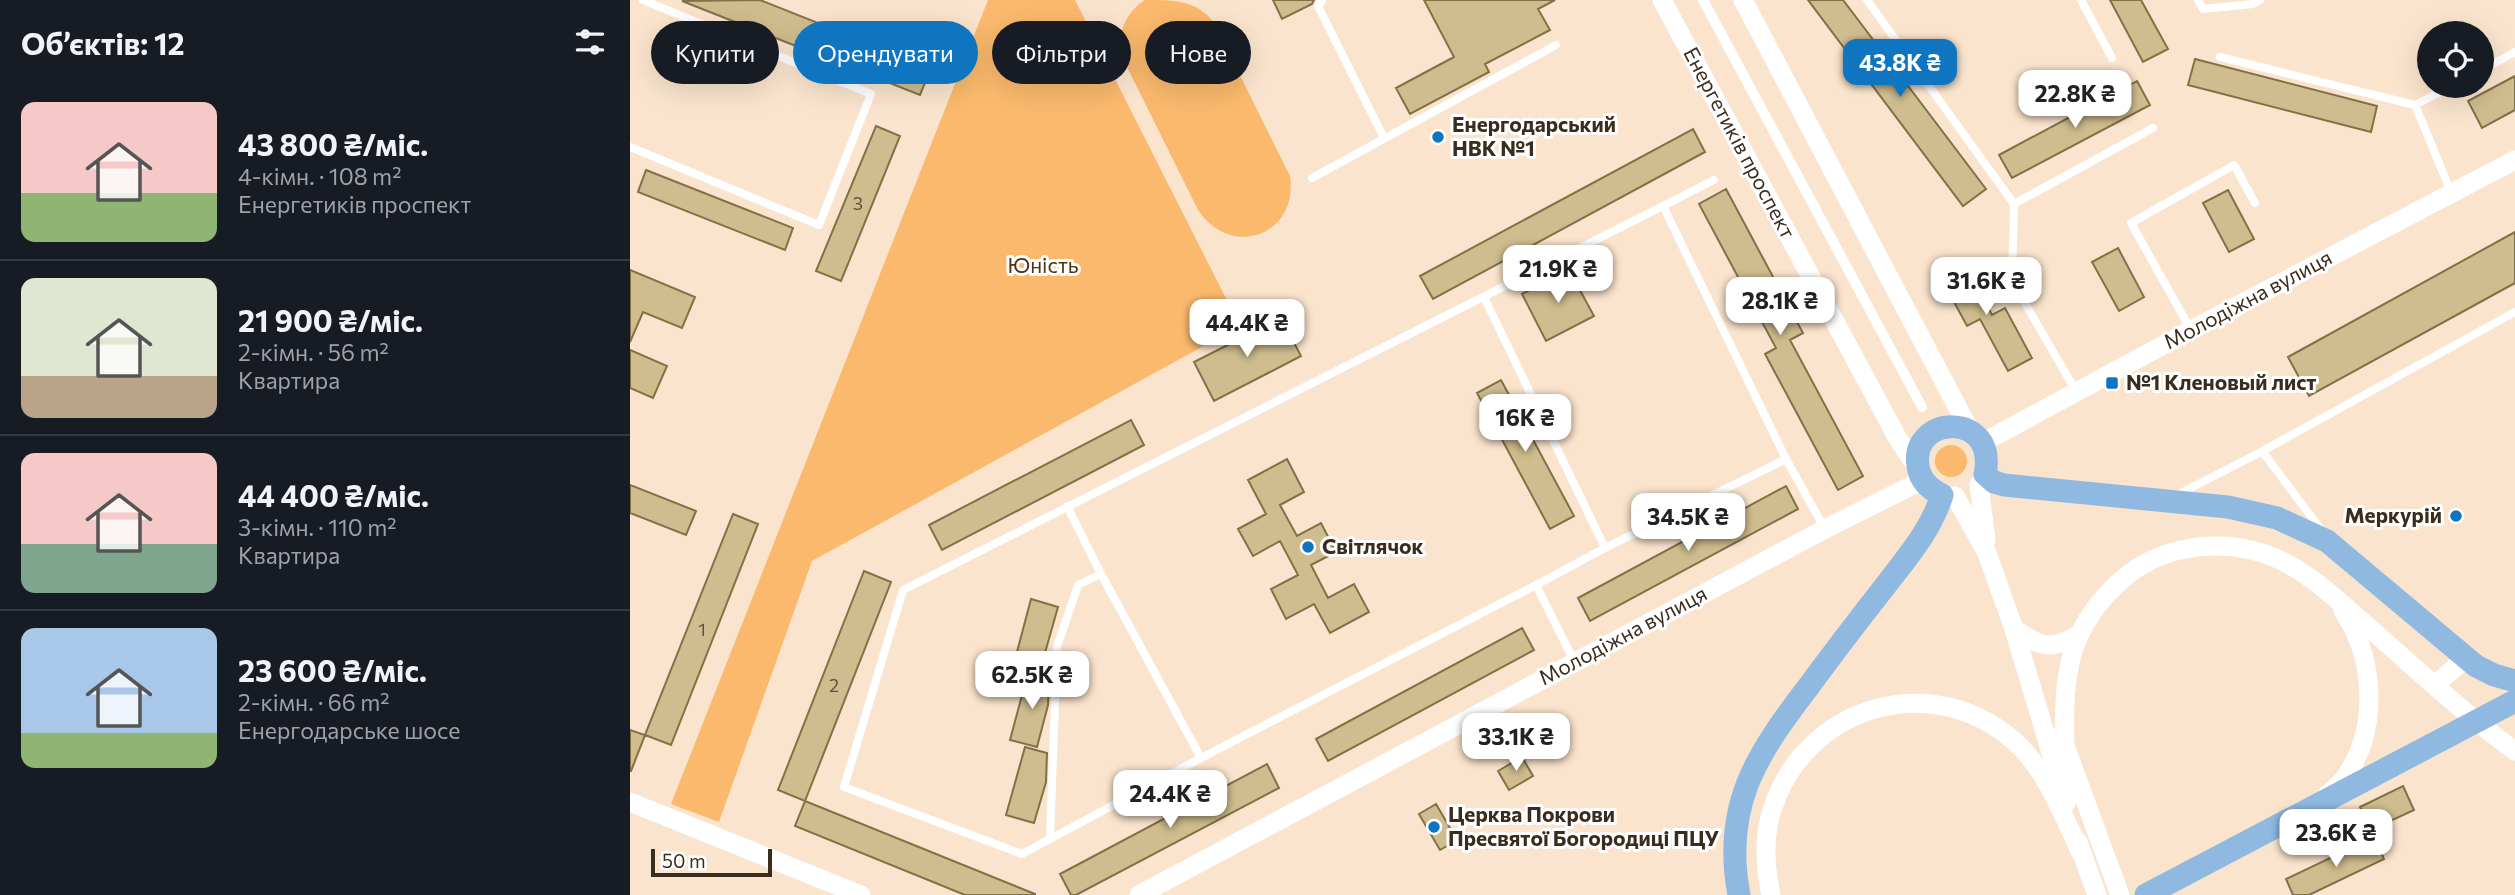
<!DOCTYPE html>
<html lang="uk">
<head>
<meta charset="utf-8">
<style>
	body { margin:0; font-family:Commissioner,sans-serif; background:#242831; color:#f1f3f6; height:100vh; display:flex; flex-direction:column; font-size:26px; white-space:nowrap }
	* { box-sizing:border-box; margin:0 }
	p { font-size:23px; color:#9ea1a6 }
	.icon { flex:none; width:38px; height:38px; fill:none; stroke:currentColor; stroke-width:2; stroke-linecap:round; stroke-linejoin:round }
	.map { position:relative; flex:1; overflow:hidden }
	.sheet { display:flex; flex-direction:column; background:#171b24; width:630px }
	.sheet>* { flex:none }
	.hud { position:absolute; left:21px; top:21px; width:665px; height:63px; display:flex; gap:14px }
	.fabs { position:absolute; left:1787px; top:21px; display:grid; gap:14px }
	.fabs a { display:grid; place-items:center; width:77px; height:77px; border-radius:50%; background:#171b24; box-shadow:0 7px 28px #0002; font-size:35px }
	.scale { position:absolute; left:21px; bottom:18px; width:121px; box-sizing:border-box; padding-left:7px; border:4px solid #3a2d1e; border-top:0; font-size:19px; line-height:24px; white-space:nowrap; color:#3a2d1e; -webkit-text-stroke:5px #fff; paint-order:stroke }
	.price { position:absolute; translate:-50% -60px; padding:0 16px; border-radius:14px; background:#fff; color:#222; font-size:23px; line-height:46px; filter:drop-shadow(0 2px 4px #0008) }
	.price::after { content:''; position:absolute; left:50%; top:42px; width:21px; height:16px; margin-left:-10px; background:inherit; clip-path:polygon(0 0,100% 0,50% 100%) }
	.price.on { background:#1075c0; color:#fff }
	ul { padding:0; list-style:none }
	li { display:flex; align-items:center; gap:21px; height:175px; padding:0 21px }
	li+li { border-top:2px solid #363941 }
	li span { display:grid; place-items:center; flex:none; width:196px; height:140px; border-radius:14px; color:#555 }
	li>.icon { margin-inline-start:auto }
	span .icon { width:84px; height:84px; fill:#fffc; stroke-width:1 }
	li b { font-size:30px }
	h2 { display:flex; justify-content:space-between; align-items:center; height:84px; padding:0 21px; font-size:30px }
	.tag { padding:0 24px; border-radius:32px; background:#171b24; box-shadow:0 7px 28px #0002; font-size:24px; line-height:63px }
	.tag.on { background:#1075c0; color:#fff }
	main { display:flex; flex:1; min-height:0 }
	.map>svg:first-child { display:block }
	.green { fill:#fab96d }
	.building { fill:#d0bd8f; stroke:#827145; stroke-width:2 }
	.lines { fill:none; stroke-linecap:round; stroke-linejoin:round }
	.service { stroke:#fff; stroke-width:8 }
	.pedestrian { stroke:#fff; stroke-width:10 }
	.tertiary { stroke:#fff; stroke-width:19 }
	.primary { stroke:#8fb9e1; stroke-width:23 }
	.poi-dot { fill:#1075c0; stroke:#fff; stroke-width:2.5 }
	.labels { text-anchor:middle; stroke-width:6; stroke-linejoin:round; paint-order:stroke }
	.number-label { font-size:18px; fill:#60513a }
	.poi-label { font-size:21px; font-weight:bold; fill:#3a2d1e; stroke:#fff; text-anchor:start }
	.street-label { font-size:21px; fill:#3a2d1e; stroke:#fff }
	.park-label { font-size:21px; fill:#4e3312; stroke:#fff }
</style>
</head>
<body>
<main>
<section class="sheet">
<h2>Об’єктів: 12<svg class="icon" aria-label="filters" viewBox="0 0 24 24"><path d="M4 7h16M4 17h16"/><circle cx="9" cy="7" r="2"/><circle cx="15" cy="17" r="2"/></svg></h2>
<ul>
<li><span style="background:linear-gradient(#f6c9c9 65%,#8fb573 0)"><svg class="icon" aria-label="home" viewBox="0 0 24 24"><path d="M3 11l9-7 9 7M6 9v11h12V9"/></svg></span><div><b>43 800 ₴/міс.</b><p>4-кімн. · 108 m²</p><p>Енергетиків проспект</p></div></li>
<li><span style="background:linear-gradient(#dfe7d0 70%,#b9a48a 0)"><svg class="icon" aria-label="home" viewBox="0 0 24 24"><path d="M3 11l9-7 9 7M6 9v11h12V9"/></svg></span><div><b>21 900 ₴/міс.</b><p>2-кімн. · 56 m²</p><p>Квартира</p></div></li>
<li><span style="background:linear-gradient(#f6c9c9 65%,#7fa58c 0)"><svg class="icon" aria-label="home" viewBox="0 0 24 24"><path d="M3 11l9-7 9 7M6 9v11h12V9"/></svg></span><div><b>44 400 ₴/міс.</b><p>3-кімн. · 110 m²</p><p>Квартира</p></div></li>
<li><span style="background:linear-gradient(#a9c7e8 75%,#8fb573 0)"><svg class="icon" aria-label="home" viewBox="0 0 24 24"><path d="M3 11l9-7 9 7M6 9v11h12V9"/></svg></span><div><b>23 600 ₴/міс.</b><p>2-кімн. · 66 m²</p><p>Енергодарське шосе</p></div></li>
</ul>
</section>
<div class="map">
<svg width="1885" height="895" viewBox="0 0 1885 895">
	<rect width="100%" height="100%" fill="#fae4cd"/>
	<!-- green -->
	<path class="green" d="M 358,0 L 445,0 L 610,326 L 182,561 L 89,822 L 41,804 Z
		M 515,0 C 546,0 564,0 583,21 L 660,176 C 669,235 601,260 568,210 L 491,55 C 488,32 495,13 515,0 Z
		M1305 461a16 16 0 1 1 32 0a16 16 0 1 1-32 0Z"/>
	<!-- building -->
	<path class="building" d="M 130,0 L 301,68 L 290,95 L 52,1 Z
		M 643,0 L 684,0 L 682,4 L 652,19 Z
		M 794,0 L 925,0 L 908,9 L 920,30 L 855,64 L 859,72 L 780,114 L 766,88 L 824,57 Z
		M 1178,0 L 1213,0 L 1356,189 L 1333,206 Z
		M 1480,0 L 1511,0 L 1538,49 L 1513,62 Z
		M 1565,59 L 1747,106 L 1741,132 L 1558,85 Z
		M 1885,76 L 1885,110 L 1852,128 L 1838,101 Z
		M 1507,81 L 1520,105 L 1382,178 L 1369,155 Z
		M 246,126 L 270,136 L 211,281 L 186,271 Z
		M 1063,129 L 1075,152 L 803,299 L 790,276 Z
		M 16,170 L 163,228 L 155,250 L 8,192 Z
		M 1096,189 L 1173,333 L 1160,340 L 1233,476 L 1208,490 L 1135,354 L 1146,348 L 1069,204 Z
		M 1598,190 L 1624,239 L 1599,252 L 1573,203 Z
		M 1885,232 L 1885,283 L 1679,396 L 1658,357 Z
		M 1488,248 L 1514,297 L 1489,311 L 1462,262 Z
		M 1334,263 L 1362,315 L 1375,308 L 1402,358 L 1378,371 L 1350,319 L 1337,326 L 1310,276 Z
		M 0,270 L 65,297 L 52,328 L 13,312 L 0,342 Z
		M 939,270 L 964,316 L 916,341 L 892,294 Z
		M 651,318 L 671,356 L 584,401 L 564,362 Z
		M 0,350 L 37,366 L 23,398 L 0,388 Z
		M 871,380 L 944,516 L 920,529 L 847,393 Z
		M 501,420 L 514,445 L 312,550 L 299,525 Z
		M 657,459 L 674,492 L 650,505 L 667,536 L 691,523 L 706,552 L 681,565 L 698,598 L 724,584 L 739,612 L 700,633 L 684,604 L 656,619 L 641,589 L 668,575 L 650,541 L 623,556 L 608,529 L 636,514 L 618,480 Z
		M 0,485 L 66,511 L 56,535 L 0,513 Z
		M 1156,486 L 1168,509 L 960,621 L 948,598 Z
		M 103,514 L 128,524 L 41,745 L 15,735 Z
		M 234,571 L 261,582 L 175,801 L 148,790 Z
		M 401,599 L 428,607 L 409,674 L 383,667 Z
		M 892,628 L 904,650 L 698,761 L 686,739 Z
		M 398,673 L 419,678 L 418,705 L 407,747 L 380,740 Z
		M 0,730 L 15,735 L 1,771 L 0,771 Z
		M 395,747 L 417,753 L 416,782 L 404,823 L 376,815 Z
		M 892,757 L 903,776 L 879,790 L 868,771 Z
		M 637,764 L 649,788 L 446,895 L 441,895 L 430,874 Z
		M 1773,786 L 1784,810 L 1741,830 L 1730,807 Z
		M 175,801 L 405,894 L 405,895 L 335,895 L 165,826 Z
		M 806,804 L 827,840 L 810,850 L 789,814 Z
		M 1744,837 L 1754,859 L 1679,895 L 1663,895 L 1656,879 Z"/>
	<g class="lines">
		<!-- service -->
		<path class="service" d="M 692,0 L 688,6 L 754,138
			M 1237,0 L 1384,204 L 1382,281 L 1446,391
			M 1451,0 L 1482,58
			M 1568,0 L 1573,9 L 1623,4 L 1630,0
			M 1590,57 L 1785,105 L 1822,86
			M 1852,70 L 1885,52
			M 1785,105 L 1821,192
			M 0,147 L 189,225 L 241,94 L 13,0
			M 682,178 L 926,45
			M 1384,204 L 1523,128
			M 1033,206 L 1084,180
			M 854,297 L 975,548
			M 1561,330 L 1501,223 L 1604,165 L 1625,203
			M 1632,451 L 1692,531
			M 1545,496 L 1627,454 L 1885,312
			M 437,506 L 471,574
			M 944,661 L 906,585 L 975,548 L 1156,459
			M 571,758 L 420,839 L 427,647 L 448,585 L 471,574 L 571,758 L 906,585
			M 420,839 L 392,854 L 214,787 L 273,590 L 1033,206 L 1156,459 L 1195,529"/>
		<!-- pedestrian -->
		<path class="pedestrian" d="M 1073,0 L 1292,407"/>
		<!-- tertiary -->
		<path class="tertiary" d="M 1032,0 L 1268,439 L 1288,469
			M 1113,0 L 1340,431
			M 1352,443 L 1561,330 L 1885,160
			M 1349,484 L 1356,541
			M 1325,496 L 1357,553 L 1384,629 L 1436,803
			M 1384,629 C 1410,646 1421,652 1449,634
			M 1805,685 L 1836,658
			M 1431,735 L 1490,895
			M 1435,746 C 1432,677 1438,625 1494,578 C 1536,542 1601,537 1650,560 C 1682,575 1708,601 1735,624 C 1784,667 1832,712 1885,751
			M 1697,795 C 1704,789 1711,783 1716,776 C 1749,728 1745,658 1713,611
			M 0,802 L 231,895
			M 1448,842 L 1467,895
			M 509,895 L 1195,529 L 1293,480
			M 1141,895 C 1135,867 1133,838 1142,810 C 1175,706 1301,668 1384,741 C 1417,770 1433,816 1452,855"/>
		<!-- primary -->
		<path class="primary" d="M 1109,895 C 1092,805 1127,754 1179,686 C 1204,652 1230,618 1256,585 C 1278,556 1301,530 1312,495 C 1299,489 1290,480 1288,466 C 1280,414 1368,411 1355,474 L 1364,482 L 1374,485 L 1598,507 L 1647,518 L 1697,541 L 1846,666 L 1864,675 L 1885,681
			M 1516,895 L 1885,701"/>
	</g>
	<!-- markers -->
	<g class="poi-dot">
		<circle cx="808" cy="137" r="7"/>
		<rect x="1475" y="376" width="14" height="14" rx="3.5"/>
		<circle cx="1826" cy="516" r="7"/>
		<circle cx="678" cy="547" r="7"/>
		<circle cx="804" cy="827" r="7"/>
	</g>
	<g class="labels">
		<!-- number labels -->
		<g class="number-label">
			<text x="228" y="210">3</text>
			<text x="72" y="636">1</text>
			<text x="204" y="692">2</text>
		</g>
		<!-- poi labels -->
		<g class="poi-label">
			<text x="822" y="132">Енергодарський<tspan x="822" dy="24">НВК №1</tspan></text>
			<text x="1496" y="390">№1 Кленовый лист</text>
			<text x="1812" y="523" text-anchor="end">Меркурій</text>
			<text x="692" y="554">Світлячок</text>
			<text x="818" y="822">Церква Покрови<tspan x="818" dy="24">Пресвятої Богородиці ПЦУ</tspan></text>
		</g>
		<!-- street labels -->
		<g class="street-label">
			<text transform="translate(1109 143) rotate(62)" y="7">Енергетиків проспект</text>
			<text transform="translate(1618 300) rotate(-28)" y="7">Молодіжна вулиця</text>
			<text transform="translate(993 636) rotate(-28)" y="7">Молодіжна вулиця</text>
		</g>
		<!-- park labels -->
		<g class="park-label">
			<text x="413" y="273">Юність</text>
		</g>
	</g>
</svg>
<div class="fabs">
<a><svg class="icon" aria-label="locate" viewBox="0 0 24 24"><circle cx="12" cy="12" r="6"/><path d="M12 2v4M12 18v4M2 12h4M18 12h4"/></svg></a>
</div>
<div class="scale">50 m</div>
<b class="price on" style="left:1270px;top:99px">43.8K ₴</b>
<b class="price" style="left:1445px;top:130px">22.8K ₴</b>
<b class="price" style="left:928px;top:305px">21.9K ₴</b>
<b class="price" style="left:1356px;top:317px">31.6K ₴</b>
<b class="price" style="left:1150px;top:337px">28.1K ₴</b>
<b class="price" style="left:617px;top:359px">44.4K ₴</b>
<b class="price" style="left:895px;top:454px">16K ₴</b>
<b class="price" style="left:1058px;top:553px">34.5K ₴</b>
<b class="price" style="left:402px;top:711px">62.5K ₴</b>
<b class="price" style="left:886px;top:773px">33.1K ₴</b>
<b class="price" style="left:540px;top:830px">24.4K ₴</b>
<b class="price" style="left:1706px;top:869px">23.6K ₴</b>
<div class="hud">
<a class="tag">Купити</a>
<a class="tag on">Орендувати</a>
<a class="tag">Фільтри</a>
<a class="tag">Нове</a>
</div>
</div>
</main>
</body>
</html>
